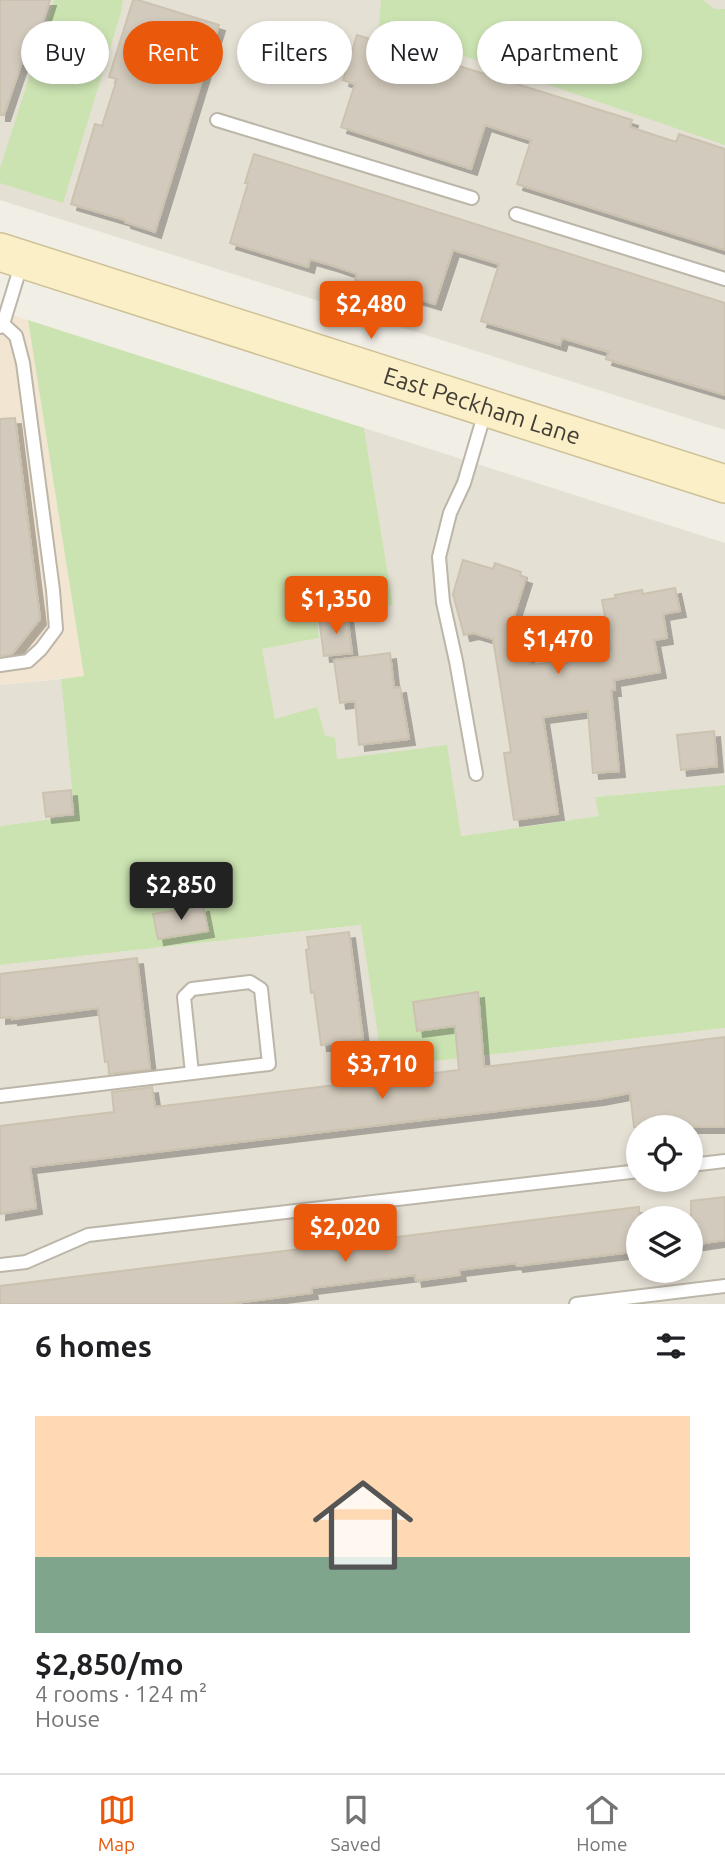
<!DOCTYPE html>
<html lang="en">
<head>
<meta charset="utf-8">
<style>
	body { margin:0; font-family:Ubuntu,sans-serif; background:#f6f6f6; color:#202124; height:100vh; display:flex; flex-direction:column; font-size:26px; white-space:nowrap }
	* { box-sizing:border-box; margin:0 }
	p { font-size:23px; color:#757577 }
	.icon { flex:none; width:38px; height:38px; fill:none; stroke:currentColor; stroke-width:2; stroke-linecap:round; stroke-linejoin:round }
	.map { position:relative; height:1304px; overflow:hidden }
	.drawer { display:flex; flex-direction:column; background:#fff; flex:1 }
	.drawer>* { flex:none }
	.banner { position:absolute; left:21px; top:21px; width:684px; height:63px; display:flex; gap:14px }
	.buttons { position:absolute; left:626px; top:1115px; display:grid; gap:14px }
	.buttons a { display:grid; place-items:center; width:77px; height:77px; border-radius:50%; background:#fff; box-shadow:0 4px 10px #0003; font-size:35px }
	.price { position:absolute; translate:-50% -60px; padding:0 16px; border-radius:7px; background:#ea580c; color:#fff; font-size:23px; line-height:46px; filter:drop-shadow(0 2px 4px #0008) }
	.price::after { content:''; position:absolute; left:50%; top:42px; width:21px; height:16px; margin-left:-10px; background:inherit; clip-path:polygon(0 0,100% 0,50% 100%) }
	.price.selected { background:#222; color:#fff }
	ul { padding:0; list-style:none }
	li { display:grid; align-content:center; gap:14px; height:371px; padding:0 35px }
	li+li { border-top:2px solid #e0e0e0 }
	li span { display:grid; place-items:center; height:217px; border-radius:0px; color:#555 }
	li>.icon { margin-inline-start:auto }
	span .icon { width:126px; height:126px; fill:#fffc; stroke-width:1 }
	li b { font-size:30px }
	h2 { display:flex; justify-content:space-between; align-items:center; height:84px; padding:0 35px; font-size:30px }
	.tag { padding:0 24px; border-radius:32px; background:#fff; box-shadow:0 4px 10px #0003; font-size:24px; line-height:63px }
	.tag.selected { background:#ea580c; color:#fff }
	.tabs { display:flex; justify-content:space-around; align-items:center; height:98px; border-top:2px solid #e0e0e0; background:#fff; font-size:19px; color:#757577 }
	.tabs a { display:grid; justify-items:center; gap:4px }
	.tabs .selected { color:#ea580c }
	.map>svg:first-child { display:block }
	.residential { fill:#e5e0d4; fill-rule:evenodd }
	.commercial { fill:#f2e5d2 }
	.green { fill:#cbe3b1 }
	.building { fill:#d2cabc; stroke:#ccc2b0; stroke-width:2; filter:url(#shadow) }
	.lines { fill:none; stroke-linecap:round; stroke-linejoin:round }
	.lane-casing { stroke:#bcb6a9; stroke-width:16 }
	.secondary-casing { stroke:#cec198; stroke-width:40 }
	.lane { stroke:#fff; stroke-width:12 }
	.secondary { stroke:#faefc7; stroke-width:37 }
	.labels { text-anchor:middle; stroke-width:5; stroke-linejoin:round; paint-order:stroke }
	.street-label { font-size:24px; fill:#433e35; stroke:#fff }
</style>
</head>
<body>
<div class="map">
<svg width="725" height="1304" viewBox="0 0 725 1304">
	<defs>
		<filter id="shadow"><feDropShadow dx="6" dy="6" stdDeviation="0" flood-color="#0004"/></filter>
	</defs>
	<rect width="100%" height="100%" fill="#f1eee6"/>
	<!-- residential -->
	<path class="residential" d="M 0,0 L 725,0 L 725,430 L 0,200 Z
		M 364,428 L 725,543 L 725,785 L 595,797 L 600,816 L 461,836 L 337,759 L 325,735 L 275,719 L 261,649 L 319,638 L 317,616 L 393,605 Z
		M 61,679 L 76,816 L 0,826 L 0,685 Z
		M 362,925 L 383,1067 L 725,1028 L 725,1304 L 0,1304 L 0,965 ZM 639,1127 L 691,1127 L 691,1180 L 639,1180 ZM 639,1218 L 691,1218 L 691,1270 L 639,1270 Z"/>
	<!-- commercial -->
	<path class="commercial" d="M 0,311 L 28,320 L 84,676 L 0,685 Z"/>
	<!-- green -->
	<path class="green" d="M 54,0 L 123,0 L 121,12 L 63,203 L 0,183 L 0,168 Z
		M 381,0 L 703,0 L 715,9 L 725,9 L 725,145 L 379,27 Z
		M 28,320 L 364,428 L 393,605 L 317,616 L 319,638 L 262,649 L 275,719 L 317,707 L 325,735 L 335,738 L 337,759 L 447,745 L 461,836 L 599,816 L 595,797 L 725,785 L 725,1028 L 383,1067 L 361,925 L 0,965 L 0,826 L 75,816 L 61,679 L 84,676 Z"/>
	<!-- building -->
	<path class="building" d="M 0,0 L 50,0 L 38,37 L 31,35 L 4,115 L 0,115 Z
		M 133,0 L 138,0 L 219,25 L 155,232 L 125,222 L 125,220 L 71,204 L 95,124 L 102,126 L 117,79 L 109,77 Z
		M 357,35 L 412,52 L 409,58 L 456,73 L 459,66 L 632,120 L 630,127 L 676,142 L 679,134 L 725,149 L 725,250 L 517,184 L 531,140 L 485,125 L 471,169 L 341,127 L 355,84 L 343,80 Z
		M 254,154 L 725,303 L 725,395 L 606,359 L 609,352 L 562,338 L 560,345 L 481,321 L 499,264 L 453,250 L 435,304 L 355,280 L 357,274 L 334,266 L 310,259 L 308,267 L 230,243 L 248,183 L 245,183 Z
		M 15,418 L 40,619 L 11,655 L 0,656 L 0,419 Z
		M 463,560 L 493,569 L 495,563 L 521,572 L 520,576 L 526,578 L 512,622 L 517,623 L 508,655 L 527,651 L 530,665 L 589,657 L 588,653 L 611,649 L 602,600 L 616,598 L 615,595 L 642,590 L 643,594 L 675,588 L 680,611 L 663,614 L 667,638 L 654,640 L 660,672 L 614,680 L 615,690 L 611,690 L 619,771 L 593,773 L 588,711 L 543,717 L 558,814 L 514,820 L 504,753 L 511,752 L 493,639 L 473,633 L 464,635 L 453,594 Z
		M 347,615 L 352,653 L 324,656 L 319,618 Z
		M 390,653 L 394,688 L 400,687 L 409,739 L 359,745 L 355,701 L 340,703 L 334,660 Z
		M 714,731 L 717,766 L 681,770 L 677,735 Z
		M 71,790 L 73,814 L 46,817 L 43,793 Z
		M 203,906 L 208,931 L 158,939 L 153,914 Z
		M 349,932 L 363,1039 L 321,1045 L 314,992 L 311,993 L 306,950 L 309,949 L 307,937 Z
		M 137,958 L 150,1069 L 109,1074 L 108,1061 L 105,1062 L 98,1008 L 12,1019 L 12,1017 L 0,1018 L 0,974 Z
		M 478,992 L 484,1067 L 725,1037 L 725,1127 L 634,1127 L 630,1093 L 598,1099 L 30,1167 L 36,1208 L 0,1214 L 0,1126 L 114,1112 L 112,1092 L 152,1087 L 155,1107 L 459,1070 L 455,1026 L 417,1031 L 413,1002 Z
		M 725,1197 L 725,1240 L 691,1245 L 691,1201 Z
		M 639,1207 L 639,1251 L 517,1266 L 516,1263 L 459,1270 L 460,1275 L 416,1281 L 415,1275 L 311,1288 L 312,1293 L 228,1304 L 0,1304 L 0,1286 Z"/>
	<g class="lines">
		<!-- lane casing -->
		<g class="lane-casing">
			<path id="lane" d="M 217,120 L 472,198
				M 516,214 L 725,279
				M 0,327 L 3,324 L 22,262
				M 0,665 L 28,661 L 41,649 L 56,629 L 53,590 L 23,363 L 16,336 L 3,324
				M 476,774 L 456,661 L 443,602 L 439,557 L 450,513 L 464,483 L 485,412
				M 0,1096 L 269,1064 L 261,989 L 250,982 L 192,989 L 184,997 L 192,1073
				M 691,1165 L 725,1161
				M 0,1265 L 26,1262 L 88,1235 L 639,1171
				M 576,1304 L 725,1286"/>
		</g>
		<!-- secondary casing -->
		<g class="secondary-casing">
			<g id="secondary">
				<path id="s1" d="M 0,252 L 725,484"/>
			</g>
		</g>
		<!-- lane -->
		<use href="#lane" class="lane"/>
		<!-- secondary -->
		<use href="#secondary" class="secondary"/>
	</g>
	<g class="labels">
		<!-- street labels -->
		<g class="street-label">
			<text dy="8" stroke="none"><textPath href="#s1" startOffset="506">East Peckham Lane</textPath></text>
		</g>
	</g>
</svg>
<div class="buttons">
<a><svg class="icon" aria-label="locate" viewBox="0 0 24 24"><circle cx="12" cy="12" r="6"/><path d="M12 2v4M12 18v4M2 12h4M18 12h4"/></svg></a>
<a><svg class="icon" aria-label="layers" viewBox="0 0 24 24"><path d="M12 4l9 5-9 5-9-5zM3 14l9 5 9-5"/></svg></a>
</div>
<b class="price" style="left:371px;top:341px">$2,480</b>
<b class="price" style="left:336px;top:636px">$1,350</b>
<b class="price" style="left:558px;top:676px">$1,470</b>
<b class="price selected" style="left:181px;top:922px">$2,850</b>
<b class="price" style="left:382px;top:1101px">$3,710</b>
<b class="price" style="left:345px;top:1264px">$2,020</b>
<div class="banner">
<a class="tag">Buy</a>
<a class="tag selected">Rent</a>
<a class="tag">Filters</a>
<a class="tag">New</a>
<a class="tag">Apartment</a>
</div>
</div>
<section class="drawer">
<h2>6 homes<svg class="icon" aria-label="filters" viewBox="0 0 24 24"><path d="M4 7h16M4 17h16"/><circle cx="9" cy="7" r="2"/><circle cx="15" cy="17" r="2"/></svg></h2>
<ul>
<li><span style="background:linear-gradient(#ffd9b3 65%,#7fa58c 0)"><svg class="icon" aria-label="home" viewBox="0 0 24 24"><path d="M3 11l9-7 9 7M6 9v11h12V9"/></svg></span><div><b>$2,850/mo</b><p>4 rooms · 124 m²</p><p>House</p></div></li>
</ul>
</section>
<nav class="tabs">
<a class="selected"><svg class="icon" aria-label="map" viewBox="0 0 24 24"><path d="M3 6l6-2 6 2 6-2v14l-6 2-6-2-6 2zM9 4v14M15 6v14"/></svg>Map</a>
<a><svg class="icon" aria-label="saved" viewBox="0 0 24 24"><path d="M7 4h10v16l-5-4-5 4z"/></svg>Saved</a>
<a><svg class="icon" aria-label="home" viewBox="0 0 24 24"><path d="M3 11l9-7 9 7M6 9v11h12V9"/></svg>Home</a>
</nav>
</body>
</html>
